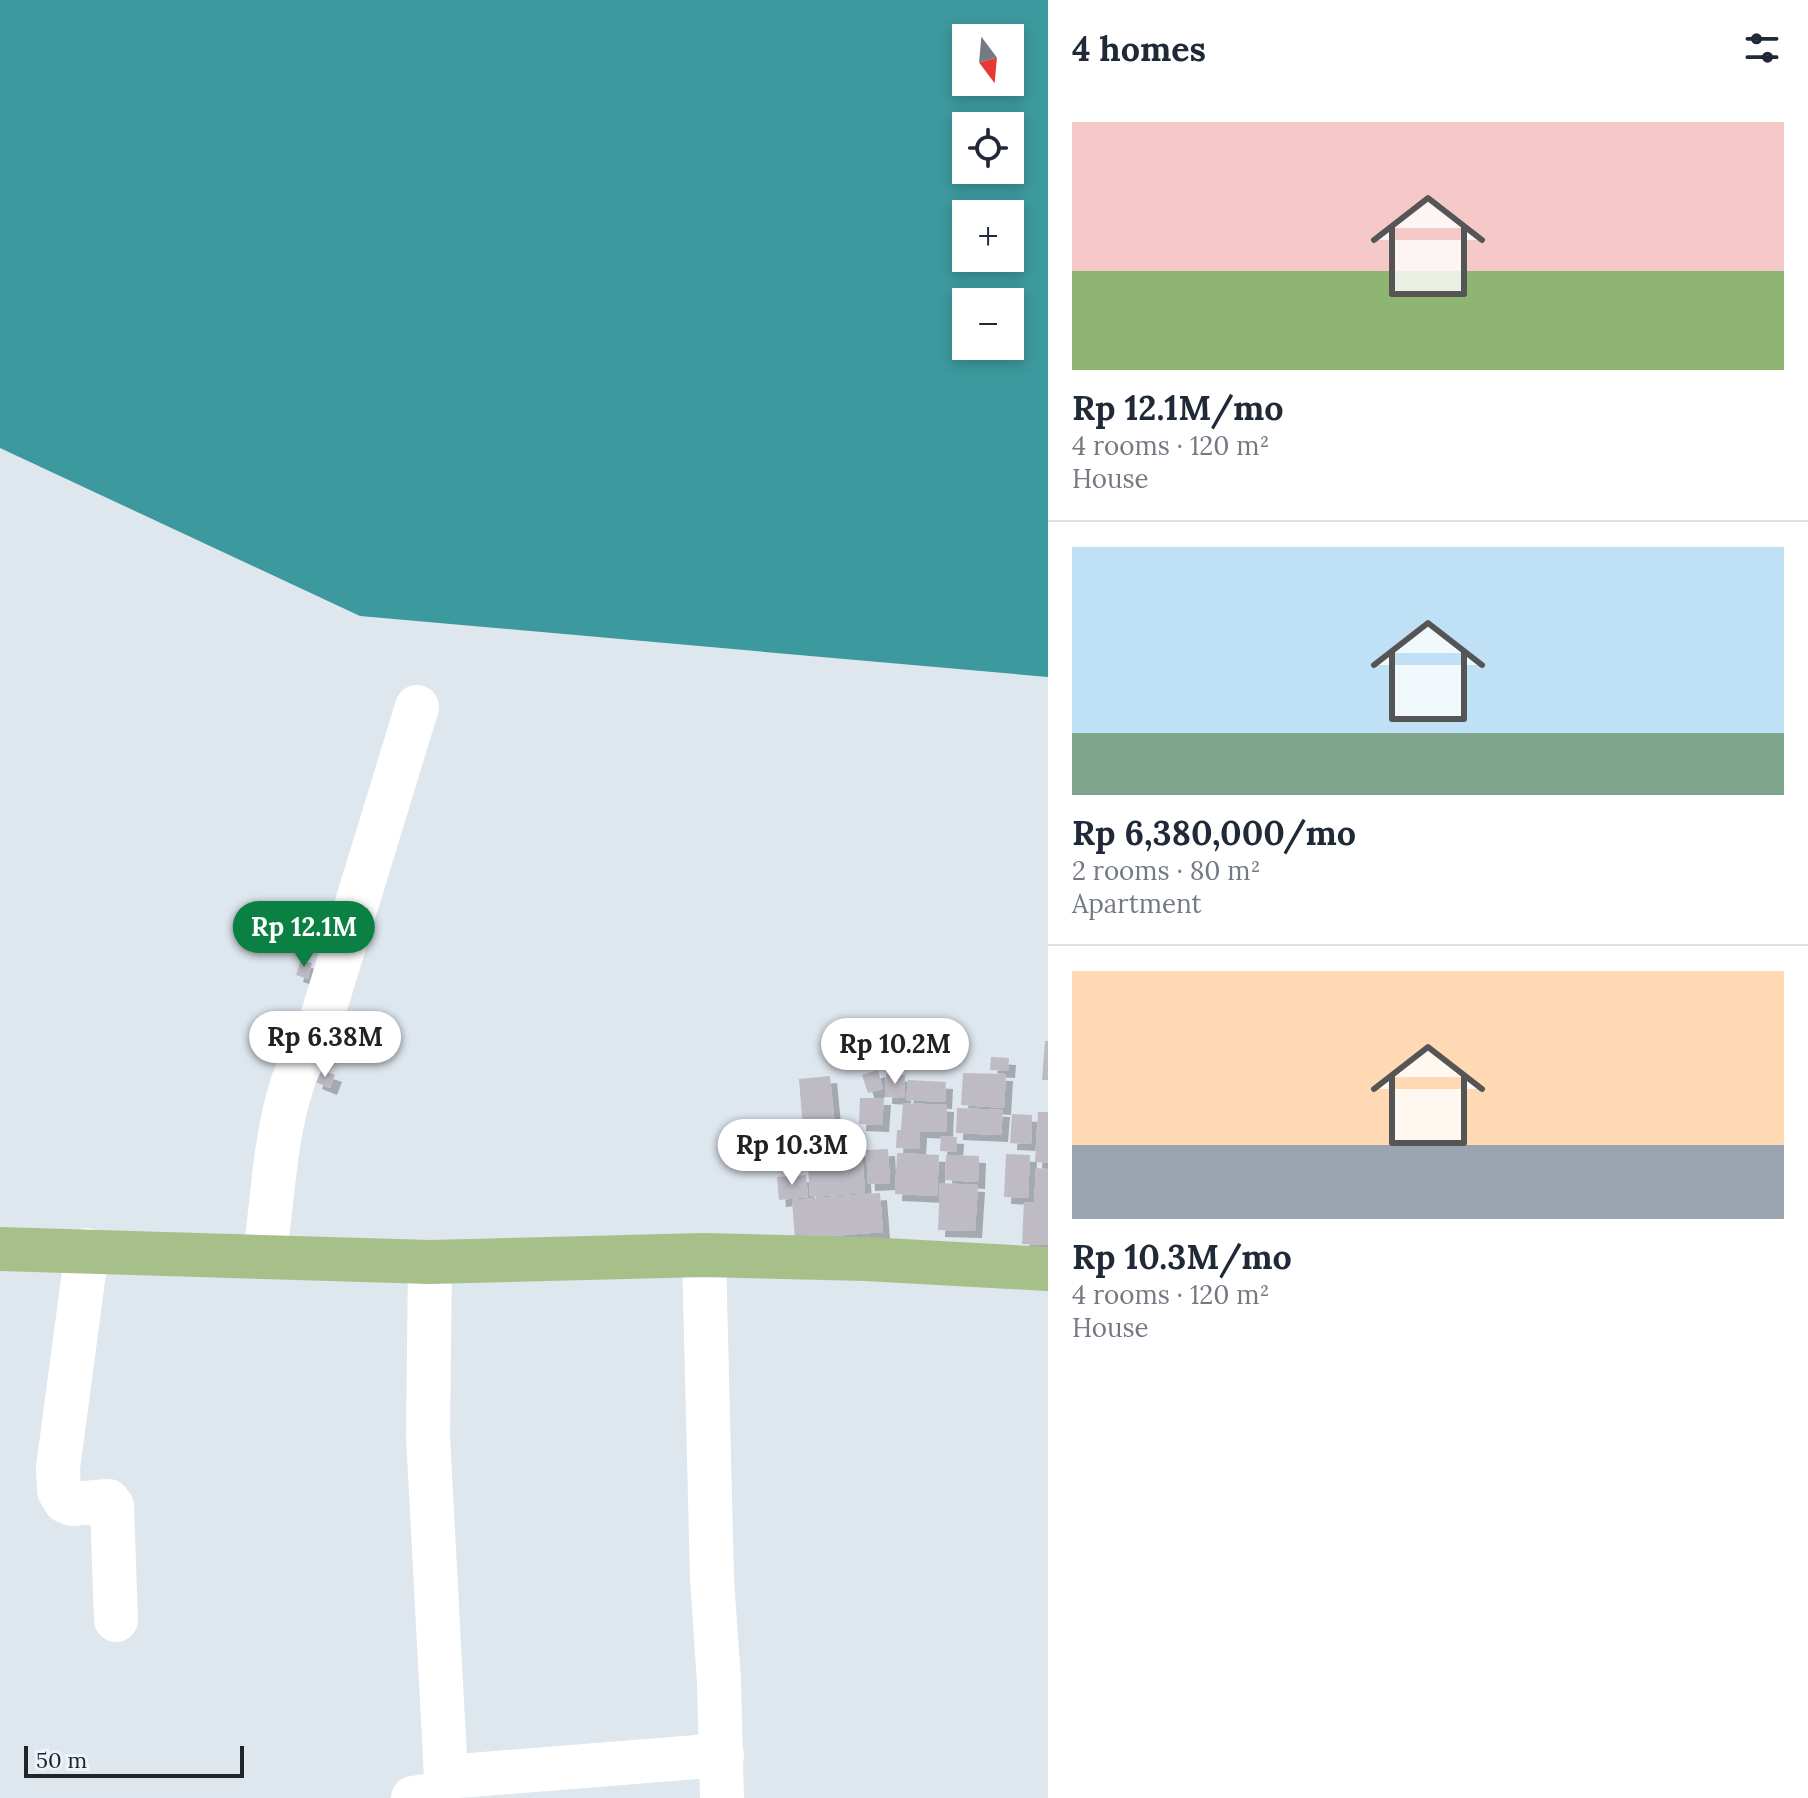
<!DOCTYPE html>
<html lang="en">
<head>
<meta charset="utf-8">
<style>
	body { margin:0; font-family:Lora,serif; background:#f6f6f7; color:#1f2937; height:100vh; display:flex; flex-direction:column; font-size:30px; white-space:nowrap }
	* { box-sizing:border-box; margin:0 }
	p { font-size:26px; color:#747a83 }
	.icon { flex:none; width:44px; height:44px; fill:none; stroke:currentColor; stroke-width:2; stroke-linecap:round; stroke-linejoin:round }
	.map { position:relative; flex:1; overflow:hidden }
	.panel { display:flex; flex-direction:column; background:#fff; width:760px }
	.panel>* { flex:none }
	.needle { width:52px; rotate:164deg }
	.controls { position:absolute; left:952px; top:24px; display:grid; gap:16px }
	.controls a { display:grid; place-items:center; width:72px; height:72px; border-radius:0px; background:#fff; box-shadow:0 4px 12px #0003; font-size:40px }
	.scale { position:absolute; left:24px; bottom:20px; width:220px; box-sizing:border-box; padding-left:8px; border:4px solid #222528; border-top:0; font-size:22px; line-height:28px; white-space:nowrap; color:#222528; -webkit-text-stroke:6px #ebf3fb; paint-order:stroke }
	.price { position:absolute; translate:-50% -68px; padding:0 18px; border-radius:28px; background:#fff; color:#222; font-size:26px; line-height:52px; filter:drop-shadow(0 2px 4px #0008) }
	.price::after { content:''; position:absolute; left:50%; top:48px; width:24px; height:18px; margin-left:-12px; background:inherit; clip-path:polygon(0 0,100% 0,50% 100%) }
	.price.on { background:#0b8043; color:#fff }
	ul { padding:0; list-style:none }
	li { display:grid; align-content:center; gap:16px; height:424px; padding:0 24px }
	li+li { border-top:2px solid #e0e1e3 }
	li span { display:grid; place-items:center; height:248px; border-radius:0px; color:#555 }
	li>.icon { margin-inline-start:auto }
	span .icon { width:144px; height:144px; fill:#fffc; stroke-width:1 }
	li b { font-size:34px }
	h2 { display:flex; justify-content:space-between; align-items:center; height:96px; padding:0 24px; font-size:34px }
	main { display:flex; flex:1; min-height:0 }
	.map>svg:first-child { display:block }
	.water { fill:#3c999d; fill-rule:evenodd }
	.building { fill:#bebbc5; filter:url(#shadow) }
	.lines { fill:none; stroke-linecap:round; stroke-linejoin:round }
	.minor { stroke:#fff; stroke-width:44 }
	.major { stroke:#a7c08a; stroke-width:44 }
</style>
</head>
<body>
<main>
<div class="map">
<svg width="1048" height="1798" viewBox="0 0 1048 1798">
	<defs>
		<filter id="shadow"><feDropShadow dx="7" dy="7" stdDeviation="0" flood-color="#0004"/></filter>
	</defs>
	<rect width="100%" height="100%" fill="#dee6ee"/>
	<!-- water -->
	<path class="water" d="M 0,0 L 1048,0 L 1048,677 L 360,616 L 0,448 ZM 966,38 L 1010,38 L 1010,82 L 966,82 ZM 966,126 L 1010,126 L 1010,170 L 966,170 ZM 966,214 L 1010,214 L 1010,258 L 966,258 ZM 966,302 L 1010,302 L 1010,346 L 966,346 Z"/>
	<!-- building -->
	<path class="building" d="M 301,960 L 312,963 L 308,979 L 296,975 Z
		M 1045,1041 L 1048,1041 L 1048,1080 L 1042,1080 Z
		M 991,1057 L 1009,1058 L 1008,1071 L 990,1070 Z
		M 320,1070 L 335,1075 L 330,1088 L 315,1082 Z
		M 878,1070 L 883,1089 L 868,1093 L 862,1075 Z
		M 963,1073 L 1006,1074 L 1004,1108 L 961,1105 Z
		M 886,1074 L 905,1075 L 904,1098 L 885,1097 Z
		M 830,1076 L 835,1127 L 803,1130 L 799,1079 Z
		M 908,1080 L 946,1082 L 945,1102 L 906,1100 Z
		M 860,1098 L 884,1098 L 882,1125 L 859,1124 Z
		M 903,1103 L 947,1105 L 946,1132 L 920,1131 L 919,1149 L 896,1148 L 897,1130 L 901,1130 Z
		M 957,1108 L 1003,1110 L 1001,1135 L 956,1133 Z
		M 1038,1112 L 1048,1112 L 1048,1163 L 1035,1162 Z
		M 1012,1114 L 1032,1115 L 1031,1144 L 1010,1143 Z
		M 941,1136 L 957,1137 L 956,1152 L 940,1151 Z
		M 862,1149 L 865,1193 L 810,1197 L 807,1154 Z
		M 888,1149 L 890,1183 L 868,1184 L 866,1150 Z
		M 897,1153 L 939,1155 L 937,1196 L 895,1194 Z
		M 1006,1154 L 1030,1155 L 1028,1198 L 1004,1197 Z
		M 946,1155 L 979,1156 L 978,1182 L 945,1180 Z
		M 1036,1168 L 1048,1169 L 1048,1245 L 1022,1244 L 1024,1202 L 1034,1203 Z
		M 806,1175 L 808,1197 L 779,1200 L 777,1177 Z
		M 940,1183 L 978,1185 L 975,1231 L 938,1230 Z
		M 880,1193 L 883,1232 L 795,1239 L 792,1200 Z"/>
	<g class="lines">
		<!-- minor -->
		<path class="minor" d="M 87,1250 L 58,1468 L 59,1491 L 65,1501 L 72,1504 L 108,1501 L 112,1506 L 116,1620
			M 704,1255 L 712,1579 L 719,1681 L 722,1798
			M 265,1256 C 272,1203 275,1138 291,1088 C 296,1069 306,1053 316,1037 L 417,707
			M 446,1777 L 722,1755
			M 413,1798 C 431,1795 441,1797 446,1777 L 428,1436 L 430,1262"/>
		<!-- major -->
		<path class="major" d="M 0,1249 L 430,1262 L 704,1255 L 866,1259 L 1048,1269"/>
	</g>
</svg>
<div class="controls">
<a><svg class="needle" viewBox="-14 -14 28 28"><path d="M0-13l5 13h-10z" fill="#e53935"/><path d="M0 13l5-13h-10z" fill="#747a83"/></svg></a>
<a><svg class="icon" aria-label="locate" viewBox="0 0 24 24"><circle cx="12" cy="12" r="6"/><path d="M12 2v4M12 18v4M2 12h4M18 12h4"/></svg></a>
<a>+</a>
<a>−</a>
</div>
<div class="scale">50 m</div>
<b class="price on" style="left:304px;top:969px">Rp 12.1M</b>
<b class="price" style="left:325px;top:1079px">Rp 6.38M</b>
<b class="price" style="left:895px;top:1086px">Rp 10.2M</b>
<b class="price" style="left:792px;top:1187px">Rp 10.3M</b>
</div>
<section class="panel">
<h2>4 homes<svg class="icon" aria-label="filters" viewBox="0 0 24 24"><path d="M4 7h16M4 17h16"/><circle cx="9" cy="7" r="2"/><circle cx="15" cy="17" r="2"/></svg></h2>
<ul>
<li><span style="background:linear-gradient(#f6c9c9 60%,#8fb573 0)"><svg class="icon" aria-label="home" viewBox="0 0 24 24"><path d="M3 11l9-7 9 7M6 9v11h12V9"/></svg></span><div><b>Rp 12.1M/mo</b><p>4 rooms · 120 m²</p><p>House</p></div></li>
<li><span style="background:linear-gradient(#bfe0f5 75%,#7fa58c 0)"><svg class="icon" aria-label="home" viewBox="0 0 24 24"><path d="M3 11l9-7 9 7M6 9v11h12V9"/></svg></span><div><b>Rp 6,380,000/mo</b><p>2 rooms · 80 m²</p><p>Apartment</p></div></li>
<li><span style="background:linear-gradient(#ffd9b3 70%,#9aa5b1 0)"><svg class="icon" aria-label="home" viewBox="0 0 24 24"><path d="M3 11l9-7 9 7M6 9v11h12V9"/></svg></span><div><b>Rp 10.3M/mo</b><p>4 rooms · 120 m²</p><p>House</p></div></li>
</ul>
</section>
</main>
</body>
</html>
